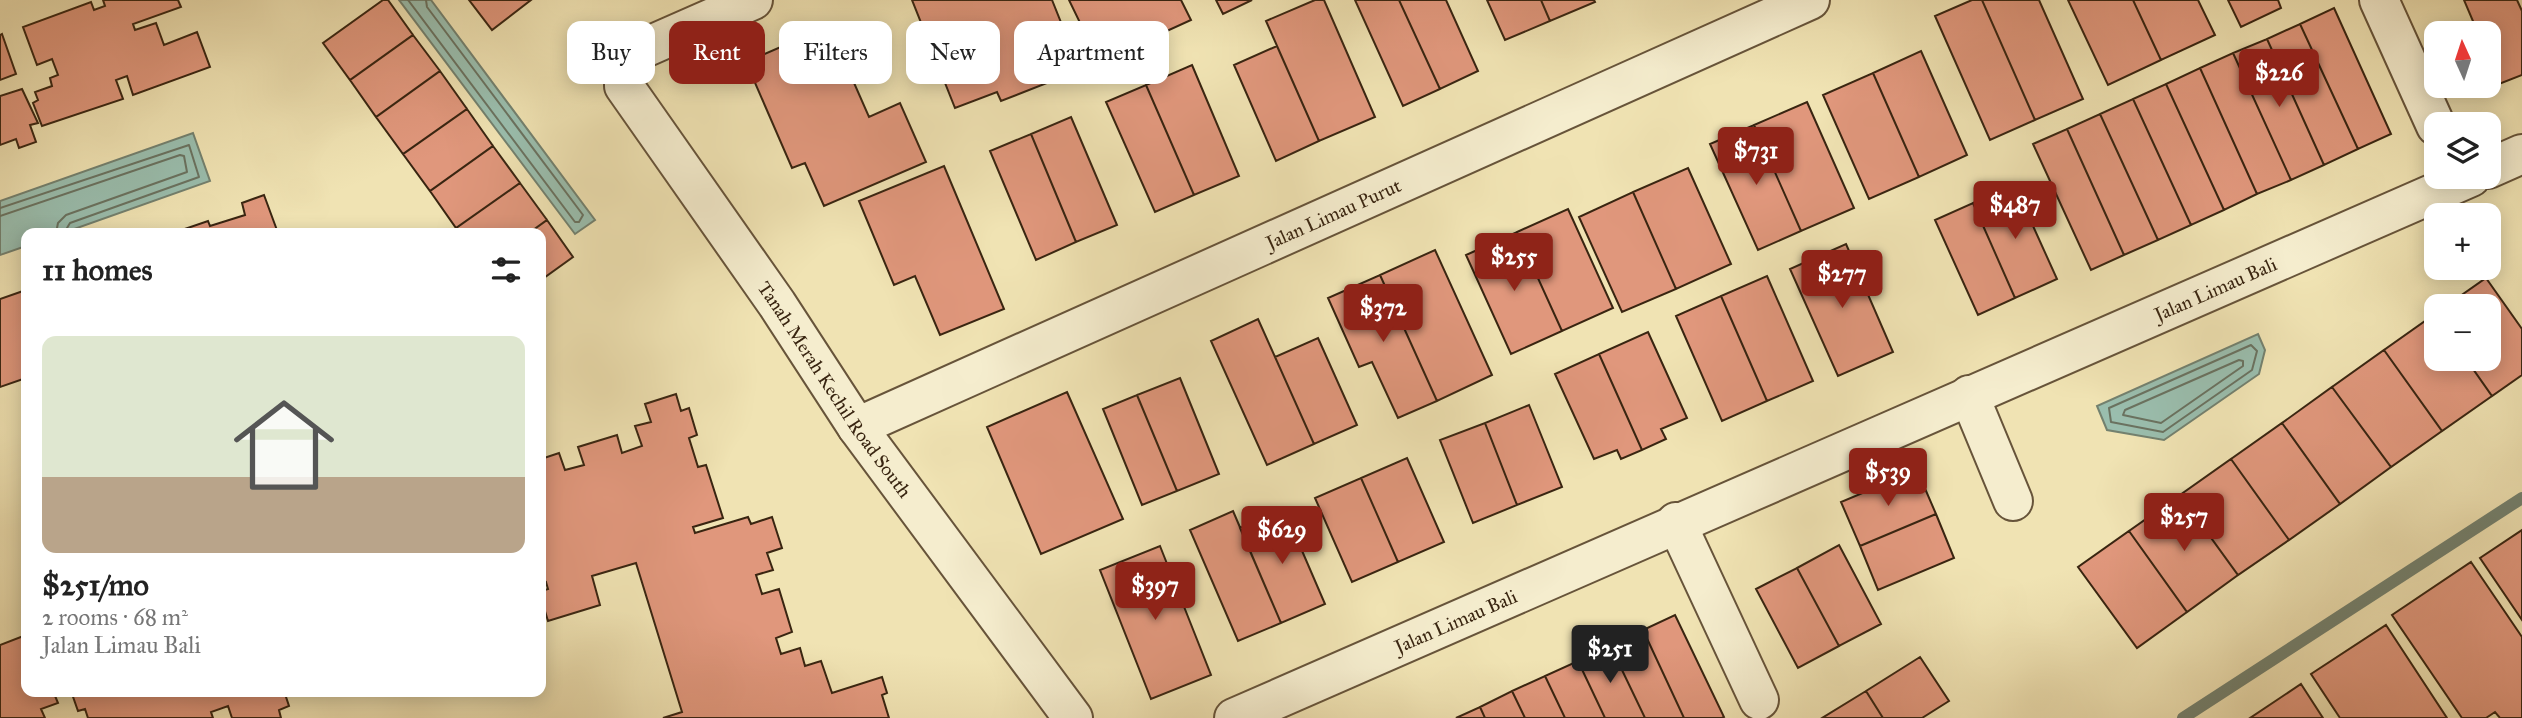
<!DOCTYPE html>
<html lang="en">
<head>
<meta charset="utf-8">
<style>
	body { margin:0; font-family:"IM FELL Great Primer",serif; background:#f6f6f6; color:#222; height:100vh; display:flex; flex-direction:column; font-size:26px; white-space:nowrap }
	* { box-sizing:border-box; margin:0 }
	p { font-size:23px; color:#767676 }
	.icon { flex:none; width:38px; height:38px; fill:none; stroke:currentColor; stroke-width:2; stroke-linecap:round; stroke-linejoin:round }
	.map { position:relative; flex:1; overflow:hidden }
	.details { position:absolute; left:21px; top:228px; width:525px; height:469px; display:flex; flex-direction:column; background:#fff; border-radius:14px; box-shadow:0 4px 18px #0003 }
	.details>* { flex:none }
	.banner { position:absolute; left:567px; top:21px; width:665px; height:63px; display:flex; gap:14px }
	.needle { width:46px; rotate:357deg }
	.controls { position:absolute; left:2424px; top:21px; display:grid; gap:14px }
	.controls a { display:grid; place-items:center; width:77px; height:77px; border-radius:14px; background:#fff; box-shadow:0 4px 18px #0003; font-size:35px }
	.price { position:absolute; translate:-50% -60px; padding:0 16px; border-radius:7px; background:#8f2418; color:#fff; font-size:23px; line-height:46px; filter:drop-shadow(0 2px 4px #0008) }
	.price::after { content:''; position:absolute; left:50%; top:42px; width:21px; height:16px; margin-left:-10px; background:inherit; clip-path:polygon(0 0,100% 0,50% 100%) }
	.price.active { background:#222; color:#fff }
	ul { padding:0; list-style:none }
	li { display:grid; align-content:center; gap:14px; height:371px; padding:0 21px }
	li span { display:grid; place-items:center; height:217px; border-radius:14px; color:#555 }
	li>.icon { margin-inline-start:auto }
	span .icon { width:126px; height:126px; fill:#fffc; stroke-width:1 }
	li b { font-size:30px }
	h2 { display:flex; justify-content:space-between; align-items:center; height:84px; padding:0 21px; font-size:30px }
	.tag { padding:0 24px; border-radius:14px; background:#fff; box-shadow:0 4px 18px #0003; font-size:24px; line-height:63px }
	.tag.active { background:#8f2418; color:#fff }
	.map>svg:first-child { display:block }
	.water { fill:#9abeae; stroke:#73816f; stroke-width:2 }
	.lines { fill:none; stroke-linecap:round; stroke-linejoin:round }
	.shore { stroke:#6a7260; stroke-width:2 }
	.stream { stroke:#73816f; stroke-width:12 }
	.building { fill:#e0977c; stroke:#392511; stroke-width:2 }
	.minor-casing { stroke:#67543a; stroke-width:42 }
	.minor { stroke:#f5edce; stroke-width:38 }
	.labels { text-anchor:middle; stroke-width:5; stroke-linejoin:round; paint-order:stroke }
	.street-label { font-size:19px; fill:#392511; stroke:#f5edce }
</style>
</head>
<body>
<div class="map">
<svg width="2522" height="718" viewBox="0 0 2522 718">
	<rect width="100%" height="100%" fill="#f0e3b3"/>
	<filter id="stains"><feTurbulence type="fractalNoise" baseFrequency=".00286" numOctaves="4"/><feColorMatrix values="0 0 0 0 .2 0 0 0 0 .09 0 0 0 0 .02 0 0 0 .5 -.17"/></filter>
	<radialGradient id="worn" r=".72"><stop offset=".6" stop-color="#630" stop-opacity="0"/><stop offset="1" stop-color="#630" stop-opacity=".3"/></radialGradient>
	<!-- water -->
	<path class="water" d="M 399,0 L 431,0 L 595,220 L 575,234 Z
		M 193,133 L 210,181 L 63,233 L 26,233 L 26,246 L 0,255 L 0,201 Z
		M 2258,334 L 2265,350 L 2259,374 L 2164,440 L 2107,430 L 2097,406 Z"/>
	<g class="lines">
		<!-- shore -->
		<path class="shore" d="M 408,0 L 575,222 L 579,222 L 583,215 L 427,7 L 426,0
			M 0,208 L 189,145 L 199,177 L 70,223 L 64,233
			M 0,216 L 180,155 L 184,156 L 187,172 L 66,215 L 58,223 L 56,233
			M 2251,345 L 2257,351 L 2252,370 L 2163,432 L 2111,422 L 2109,408 Z
			M 2239,360 L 2243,361 L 2243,366 L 2161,423 L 2123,415 L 2125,410 Z"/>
		<!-- stream -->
		<path class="stream" d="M 2183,718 L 2522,498"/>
	</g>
	<!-- building -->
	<path class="building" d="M 103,0 L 178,0 L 181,7 L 133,24 L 135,30 L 156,23 L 164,45 L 197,32 L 210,67 L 133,95 L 127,76 L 116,80 L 123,99 L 42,126 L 33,103 L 38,100 L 35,92 L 52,86 L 50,78 L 58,75 L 52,59 L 37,65 L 23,27 L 91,2 L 94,10 L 105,6 Z
		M 383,0 L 388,0 L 413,35 L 350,80 L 323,43 Z
		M 469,0 L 531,0 L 492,30 Z
		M 912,0 L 1052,0 L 1080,70 L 1001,101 L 997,92 L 955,108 Z
		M 1069,0 L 1181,0 L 1191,20 L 1099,62 Z
		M 1216,0 L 1252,0 L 1223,14 Z
		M 1315,0 L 1324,0 L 1375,117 L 1319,141 L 1266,21 Z
		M 1355,0 L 1399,0 L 1440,89 L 1403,106 Z
		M 1399,0 L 1446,0 L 1478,71 L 1440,89 Z
		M 1487,0 L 1541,0 L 1550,21 L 1505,40 Z
		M 1541,0 L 1594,0 L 1595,2 L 1550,21 Z
		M 1972,0 L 1982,0 L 2035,120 L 1990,140 L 1935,16 Z
		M 1982,0 L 2039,0 L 2083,99 L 2035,120 Z
		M 2068,0 L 2133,0 L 2161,60 L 2108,85 Z
		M 2133,0 L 2198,0 L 2215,35 L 2161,60 Z
		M 2228,0 L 2278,0 L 2281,8 L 2241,27 Z
		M 2464,0 L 2517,0 L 2522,11 L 2522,75 L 2499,84 L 2488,59 L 2488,33 L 2478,33 Z
		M 2334,8 L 2391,134 L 2358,149 L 2300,24 Z
		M 2300,24 L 2358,149 L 2324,165 L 2267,39 Z
		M 829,26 L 869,117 L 900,103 L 926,162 L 824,206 L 805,163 L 792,168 L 746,62 Z
		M 2,34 L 16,74 L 0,80 L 0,35 Z
		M 413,35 L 440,71 L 376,117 L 350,80 Z
		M 2267,39 L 2324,165 L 2291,180 L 2233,53 Z
		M 1277,46 L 1319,141 L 1276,161 L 1234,65 Z
		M 1921,51 L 1967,155 L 1919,177 L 1873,73 Z
		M 2233,53 L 2291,180 L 2257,194 L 2200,68 Z
		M 1192,65 L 1239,176 L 1194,195 L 1146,85 Z
		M 2200,68 L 2257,194 L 2224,210 L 2166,84 Z
		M 440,71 L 467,109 L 403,154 L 376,117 Z
		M 1873,73 L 1919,177 L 1869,199 L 1823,95 Z
		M 2166,84 L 2224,210 L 2191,225 L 2133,99 Z
		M 1146,85 L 1194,195 L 1155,212 L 1106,102 Z
		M 22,89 L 38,123 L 30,125 L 36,142 L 19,148 L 16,139 L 0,145 L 0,96 Z
		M 2133,99 L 2191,225 L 2158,240 L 2100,114 Z
		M 1807,102 L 1854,208 L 1801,231 L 1754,125 Z
		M 467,109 L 493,146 L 430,191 L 403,154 Z
		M 2100,114 L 2158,240 L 2124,255 L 2067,129 Z
		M 1071,117 L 1117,225 L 1076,242 L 1031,134 Z
		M 1754,125 L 1801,231 L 1758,250 L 1710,144 Z
		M 2067,129 L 2124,255 L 2091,270 L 2033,144 Z
		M 1031,134 L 1076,242 L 1036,260 L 990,151 Z
		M 493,146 L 520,183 L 456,228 L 430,191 Z
		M 944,166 L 1004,309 L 940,335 L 915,276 L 894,285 L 859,201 Z
		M 1688,168 L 1731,264 L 1676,289 L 1633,192 Z
		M 520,183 L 547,220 L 529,233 L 459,233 L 456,228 Z
		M 2014,184 L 2057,279 L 2015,298 L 1973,203 Z
		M 1633,192 L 1676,289 L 1622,312 L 1579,217 Z
		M 264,195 L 278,233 L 173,233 L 208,221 L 210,226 L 245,215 L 242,203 Z
		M 1973,203 L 2015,298 L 1978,315 L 1935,220 Z
		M 1568,209 L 1613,308 L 1562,331 L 1517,232 Z
		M 547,220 L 573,257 L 541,280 L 541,233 L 529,233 Z
		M 1517,232 L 1562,331 L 1511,354 L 1466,255 Z
		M 1846,244 L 1893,352 L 1838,376 L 1790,269 Z
		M 1435,250 L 1492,375 L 1437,401 L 1380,275 Z
		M 1380,275 L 1437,401 L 1398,418 L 1372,362 L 1359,367 L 1328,298 Z
		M 1767,276 L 1813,381 L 1767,401 L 1721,296 Z
		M 2486,278 L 2522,329 L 2522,375 L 2492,396 L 2466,359 L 2488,359 L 2488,306 L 2446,306 Z
		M 26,290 L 26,378 L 0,387 L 0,299 Z
		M 1721,296 L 1767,401 L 1722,421 L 1676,316 Z
		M 2435,314 L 2436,359 L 2466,359 L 2492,396 L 2442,431 L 2384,350 Z
		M 1258,319 L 1314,444 L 1267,465 L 1211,341 Z
		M 1648,332 L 1687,418 L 1661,429 L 1666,439 L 1642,450 L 1599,354 Z
		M 1318,338 L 1357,425 L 1314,444 L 1275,357 Z
		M 2384,350 L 2442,431 L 2391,467 L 2332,387 Z
		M 1599,354 L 1642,450 L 1621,459 L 1617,450 L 1594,459 L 1555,374 Z
		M 1180,378 L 1219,474 L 1177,491 L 1137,395 Z
		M 2332,387 L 2391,467 L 2340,504 L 2282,423 Z
		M 1067,392 L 1123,519 L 1041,554 L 987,427 Z
		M 676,394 L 681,411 L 689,408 L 697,435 L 689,438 L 698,467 L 706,465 L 723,518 L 693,527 L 695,533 L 748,517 L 751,524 L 772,517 L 782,548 L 767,553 L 773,570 L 756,575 L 762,594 L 779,589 L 792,632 L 776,638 L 781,654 L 800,648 L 805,666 L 821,661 L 832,693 L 882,677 L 887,693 L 882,695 L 889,718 L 663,718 L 682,712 L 636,563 L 592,576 L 600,605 L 548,621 L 541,598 L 541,591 L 548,589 L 546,582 L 541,584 L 541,459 L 559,453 L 565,470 L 584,465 L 578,447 L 617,435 L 622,453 L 642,446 L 635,426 L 651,422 L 645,404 Z
		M 1137,395 L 1177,491 L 1142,505 L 1103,409 Z
		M 1529,405 L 1562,487 L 1517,505 L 1485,423 Z
		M 1485,423 L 1517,505 L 1473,523 L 1440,440 Z
		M 2282,423 L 2340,504 L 2289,540 L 2231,459 Z
		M 1407,458 L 1444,542 L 1398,562 L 1361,478 Z
		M 2231,459 L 2289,540 L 2238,575 L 2180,495 Z
		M 1917,470 L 1936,514 L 1860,546 L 1841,502 Z
		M 1361,478 L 1398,562 L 1352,582 L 1315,498 Z
		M 2180,495 L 2238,575 L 2187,612 L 2129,531 Z
		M 1284,509 L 1325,604 L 1281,623 L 1240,528 Z
		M 1233,511 L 1281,623 L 1238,641 L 1190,530 Z
		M 1936,514 L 1954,558 L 1878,590 L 1860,546 Z
		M 2522,530 L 2522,620 L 2480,558 Z
		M 2129,531 L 2187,612 L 2137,648 L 2078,567 Z
		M 1839,545 L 1881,624 L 1839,646 L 1797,568 Z
		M 1160,546 L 1211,675 L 1151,699 L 1100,570 Z
		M 2471,562 L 2522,637 L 2522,718 L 2500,718 L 2495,712 L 2486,718 L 2462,718 L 2392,615 Z
		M 1797,568 L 1839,646 L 1798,668 L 1756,589 Z
		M 1675,615 L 1724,717 L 1722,718 L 1684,718 L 1643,630 Z
		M 2386,625 L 2447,718 L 2340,718 L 2311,674 Z
		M 1643,630 L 1684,718 L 1645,718 L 1610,645 Z
		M 26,635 L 26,691 L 53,691 L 58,703 L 41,709 L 45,718 L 0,718 L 0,645 Z
		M 1610,645 L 1645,718 L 1605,718 L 1578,661 Z
		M 1920,657 L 1949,701 L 1922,718 L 1883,718 L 1866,691 Z
		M 1578,661 L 1605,718 L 1565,718 L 1545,676 Z
		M 1545,676 L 1565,718 L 1525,718 L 1512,691 Z
		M 2301,684 L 2323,718 L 2250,718 Z
		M 71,691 L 284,691 L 289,706 L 279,710 L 281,718 L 232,718 L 228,706 L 211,712 L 213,718 L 88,718 L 85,709 L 78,711 Z
		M 1512,691 L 1525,718 L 1485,718 L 1480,707 Z
		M 1866,691 L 1883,718 L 1822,718 Z
		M 1480,707 L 1485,718 L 1456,718 Z"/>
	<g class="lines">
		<!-- minor casing -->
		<g class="minor-casing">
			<g id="minor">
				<path id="s1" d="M 753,0 L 635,52 L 624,67 L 624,86 L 777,304 L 857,427 L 1073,718"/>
				<path d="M 2379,0 L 2436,126"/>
				<path d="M 2488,169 L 2522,154"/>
				<path d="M 1969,395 L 2013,501"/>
				<path id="s2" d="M 857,427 L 1810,0"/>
				<path d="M 1676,522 L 1759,700"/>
				<path id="s3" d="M 1234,718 L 2471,177"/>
			</g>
		</g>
		<!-- minor -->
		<use href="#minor" class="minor"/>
	</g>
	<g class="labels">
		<!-- street labels -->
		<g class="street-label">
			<text dy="7" stroke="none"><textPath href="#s2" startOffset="522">Jalan Limau Purut</textPath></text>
			<text dy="7" stroke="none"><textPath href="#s3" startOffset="1071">Jalan Limau Bali</textPath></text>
			<text dy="7" stroke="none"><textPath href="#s1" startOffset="536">Tanah Merah Kechil Road South</textPath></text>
			<text dy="7" stroke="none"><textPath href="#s3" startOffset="242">Jalan Limau Bali</textPath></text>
		</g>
	</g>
	<rect width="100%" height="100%" filter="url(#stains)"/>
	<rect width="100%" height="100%" fill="url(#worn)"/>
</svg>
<div class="controls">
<a><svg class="needle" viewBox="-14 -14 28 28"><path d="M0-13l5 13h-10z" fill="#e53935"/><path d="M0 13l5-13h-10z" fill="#767676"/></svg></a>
<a><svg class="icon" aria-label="layers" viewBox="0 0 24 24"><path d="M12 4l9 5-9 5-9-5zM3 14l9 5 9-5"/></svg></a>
<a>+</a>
<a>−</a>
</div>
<b class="price" style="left:2279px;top:109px">$226</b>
<b class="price" style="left:1756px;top:187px">$731</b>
<b class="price" style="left:2015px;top:241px">$487</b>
<b class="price" style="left:1514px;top:293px">$255</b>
<b class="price" style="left:1842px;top:310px">$277</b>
<b class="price" style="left:1383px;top:344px">$372</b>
<b class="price" style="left:1888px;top:508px">$539</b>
<b class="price" style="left:2184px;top:553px">$257</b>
<b class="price" style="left:1282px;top:566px">$629</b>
<b class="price" style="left:1155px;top:622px">$397</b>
<b class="price active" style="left:1610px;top:685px">$251</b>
<div class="banner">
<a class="tag">Buy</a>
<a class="tag active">Rent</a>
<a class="tag">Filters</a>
<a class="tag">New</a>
<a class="tag">Apartment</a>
</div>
<section class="details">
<h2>11 homes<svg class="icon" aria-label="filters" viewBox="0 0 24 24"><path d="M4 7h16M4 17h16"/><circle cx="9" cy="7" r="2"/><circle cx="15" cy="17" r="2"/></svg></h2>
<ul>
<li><span style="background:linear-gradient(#dfe7d0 65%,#b9a48a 0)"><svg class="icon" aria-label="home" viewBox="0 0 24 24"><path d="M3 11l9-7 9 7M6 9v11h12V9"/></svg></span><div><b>$251/mo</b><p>2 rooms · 68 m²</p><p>Jalan Limau Bali</p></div></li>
</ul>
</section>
</div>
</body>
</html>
